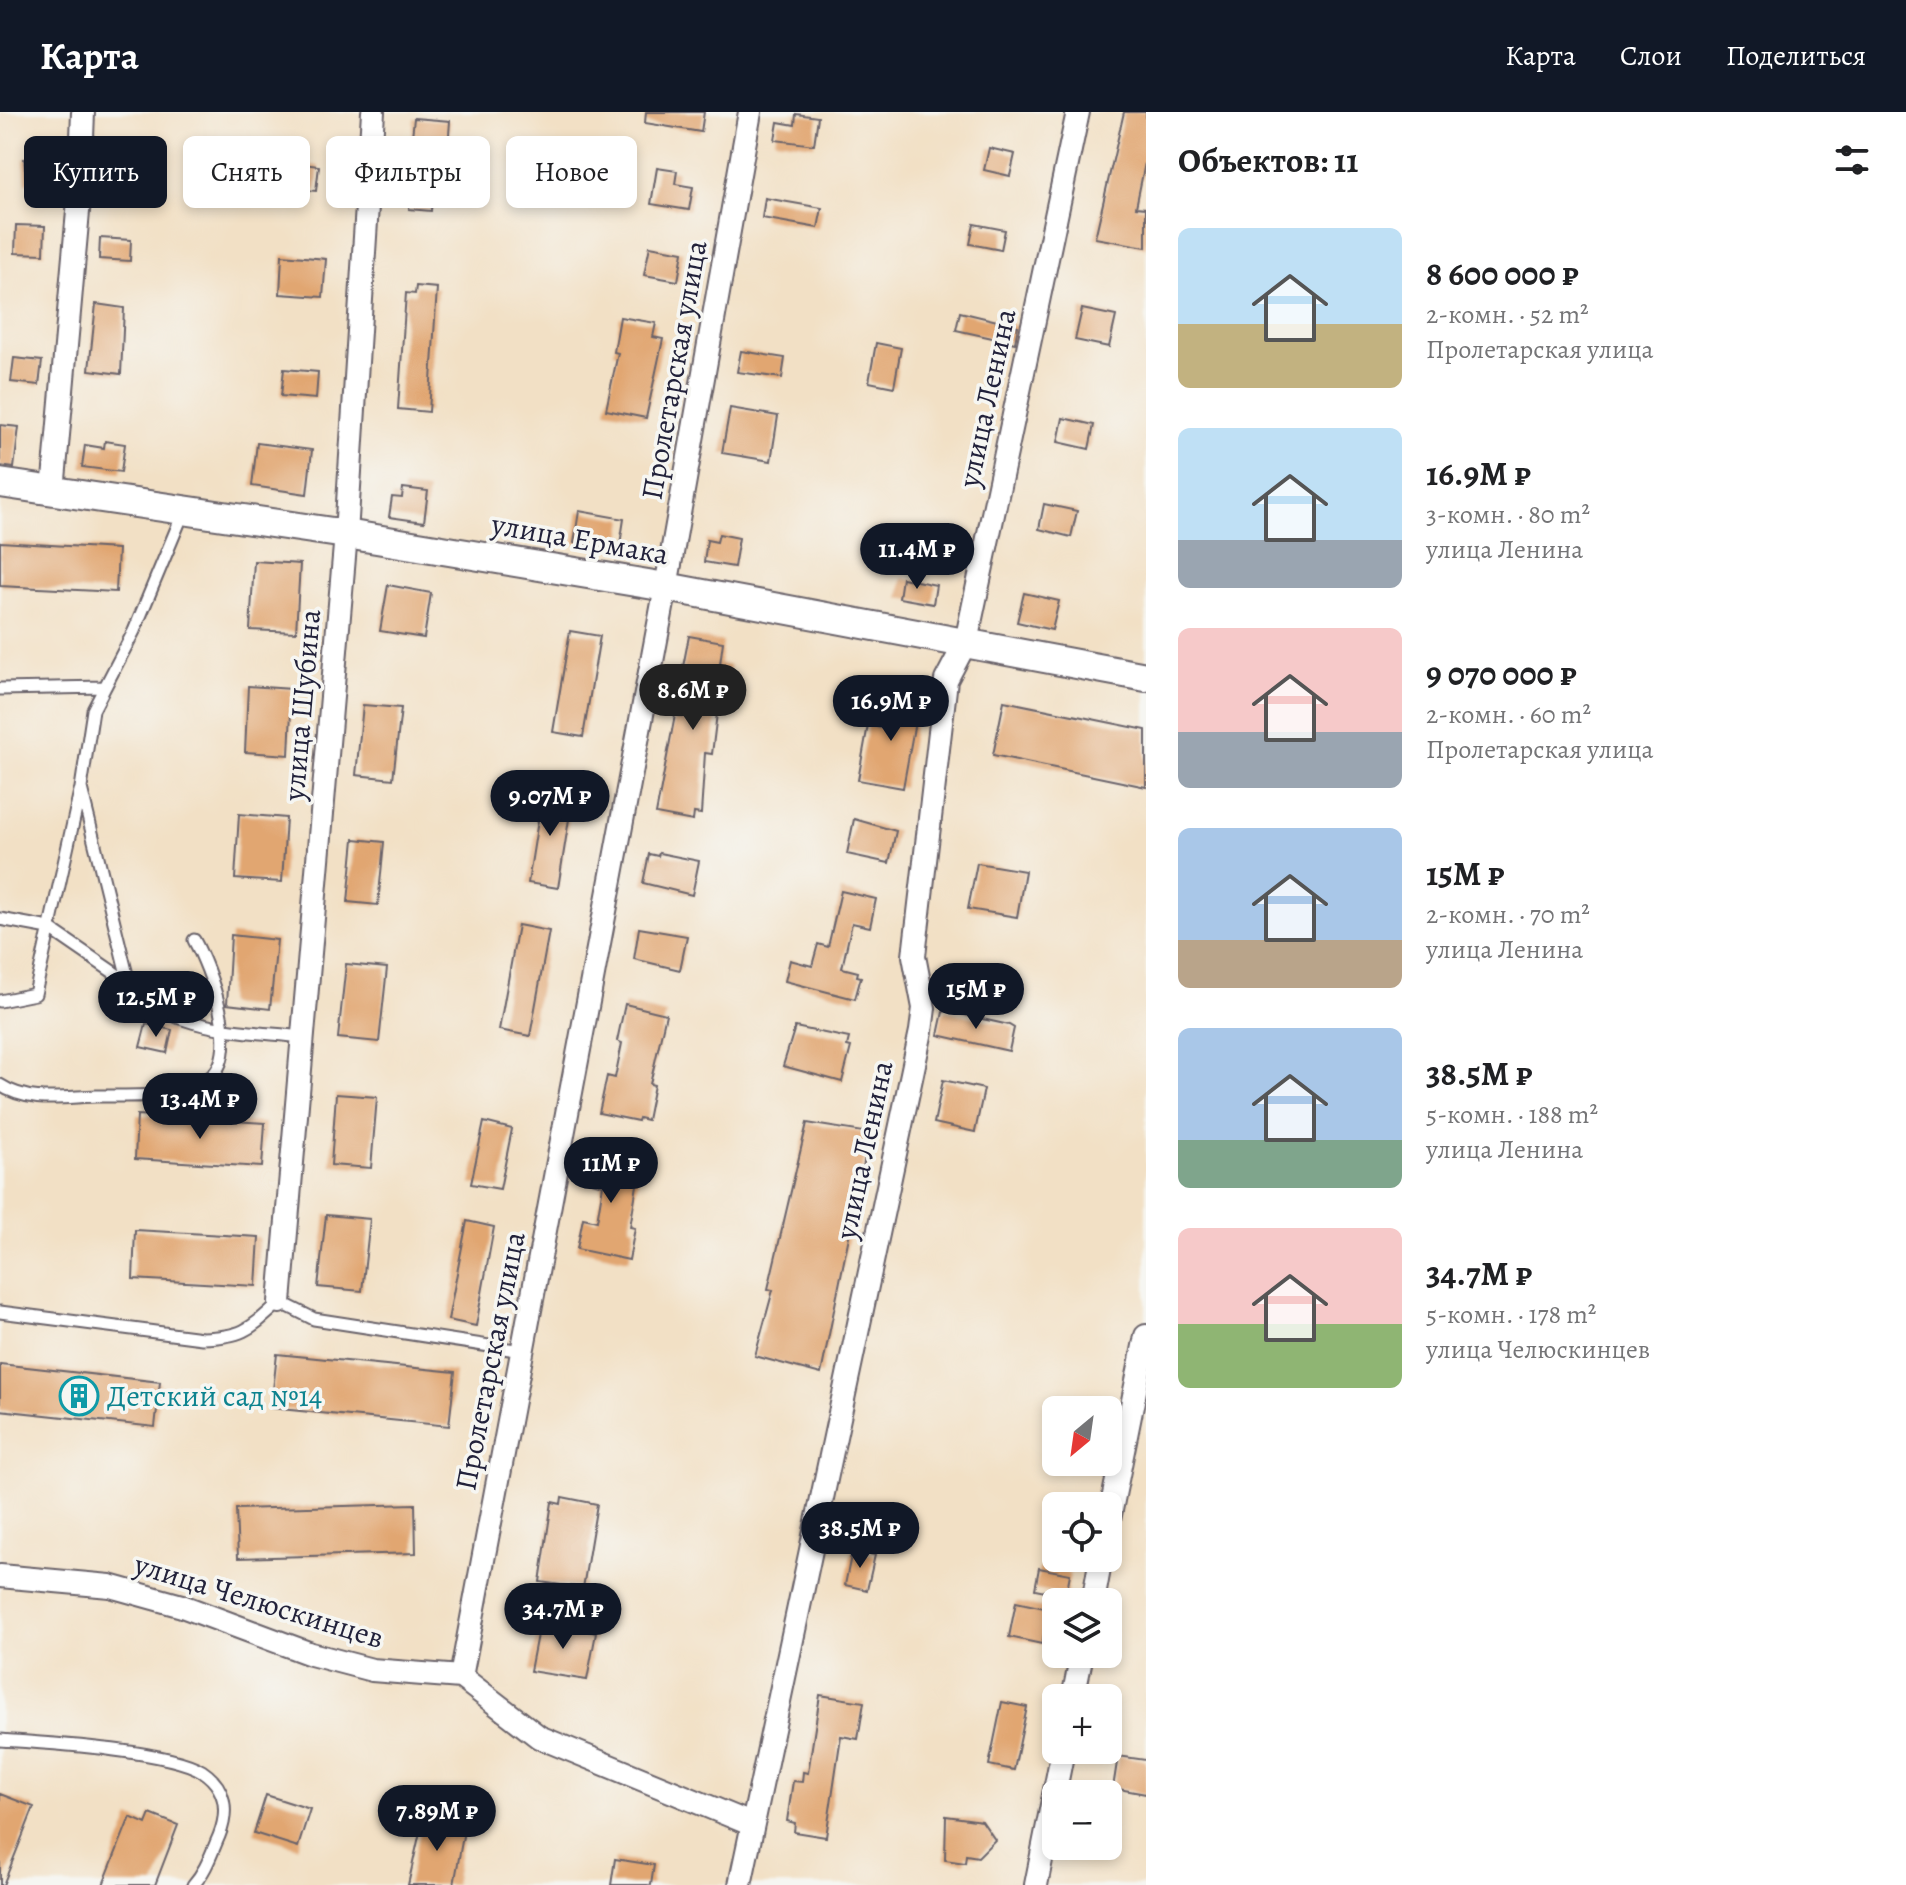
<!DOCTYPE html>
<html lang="ru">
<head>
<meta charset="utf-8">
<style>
	body { margin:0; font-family:Alegreya,serif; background:#f2f2f2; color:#202124; height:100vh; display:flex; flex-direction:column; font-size:30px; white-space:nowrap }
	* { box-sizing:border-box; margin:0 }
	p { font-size:26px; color:#757577 }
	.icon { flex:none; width:44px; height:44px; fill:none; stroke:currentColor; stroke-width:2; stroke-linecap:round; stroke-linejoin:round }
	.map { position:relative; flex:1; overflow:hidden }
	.details { display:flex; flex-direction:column; background:#fff; width:760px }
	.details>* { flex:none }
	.hud { position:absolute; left:24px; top:24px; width:760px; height:72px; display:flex; gap:16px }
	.needle { width:52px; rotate:209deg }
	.controls { position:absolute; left:1042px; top:1284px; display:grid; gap:16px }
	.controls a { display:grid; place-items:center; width:80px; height:80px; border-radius:12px; background:#fff; box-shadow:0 4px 12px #0003; font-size:40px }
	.price { position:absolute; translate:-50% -68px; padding:0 18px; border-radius:28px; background:#111827; color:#fff; font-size:26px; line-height:52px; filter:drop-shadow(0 2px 4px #0008) }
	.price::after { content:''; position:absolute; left:50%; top:48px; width:24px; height:18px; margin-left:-12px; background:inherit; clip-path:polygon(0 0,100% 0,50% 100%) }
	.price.active { background:#222; color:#fff }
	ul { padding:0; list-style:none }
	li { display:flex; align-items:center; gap:24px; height:200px; padding:0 32px }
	li span { display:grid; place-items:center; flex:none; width:224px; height:160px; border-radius:12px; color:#555 }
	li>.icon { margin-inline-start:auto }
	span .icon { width:96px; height:96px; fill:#fffc; stroke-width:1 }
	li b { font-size:34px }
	h2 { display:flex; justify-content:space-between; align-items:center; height:96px; padding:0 32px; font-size:34px }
	.pill { padding:0 28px; border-radius:12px; background:#fff; box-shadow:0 4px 12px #0003; font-size:28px; line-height:72px }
	.pill.active { background:#111827; color:#fff }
	header { display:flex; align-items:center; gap:48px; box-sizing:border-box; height:112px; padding:0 40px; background:#111827; color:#fff }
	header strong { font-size:38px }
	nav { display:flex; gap:44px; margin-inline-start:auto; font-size:28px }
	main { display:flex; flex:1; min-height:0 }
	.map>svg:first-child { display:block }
	.building { fill:#e1a671 }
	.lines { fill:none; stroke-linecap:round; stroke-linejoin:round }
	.service-casing { stroke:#6b646b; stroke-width:15 }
	.minor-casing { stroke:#6b646b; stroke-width:26 }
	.tertiary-casing { stroke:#6b646b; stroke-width:32 }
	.service { stroke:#fff; stroke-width:11 }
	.minor { stroke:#fff; stroke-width:22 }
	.tertiary { stroke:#fff; stroke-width:28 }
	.labels { text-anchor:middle; stroke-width:7; stroke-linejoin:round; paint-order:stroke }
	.street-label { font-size:30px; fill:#22223b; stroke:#f6f6f2 }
	.culture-label { font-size:30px; fill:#0d838f; stroke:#f6f6f2; text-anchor:start }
</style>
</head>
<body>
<header>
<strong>Карта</strong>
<nav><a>Карта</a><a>Слои</a><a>Поделиться</a></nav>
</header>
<main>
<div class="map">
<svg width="1146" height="1773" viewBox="0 0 1146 1773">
	<rect width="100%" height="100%" fill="#f6f6f2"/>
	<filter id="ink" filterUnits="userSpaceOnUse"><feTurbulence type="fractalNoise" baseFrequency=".0125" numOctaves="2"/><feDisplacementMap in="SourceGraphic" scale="16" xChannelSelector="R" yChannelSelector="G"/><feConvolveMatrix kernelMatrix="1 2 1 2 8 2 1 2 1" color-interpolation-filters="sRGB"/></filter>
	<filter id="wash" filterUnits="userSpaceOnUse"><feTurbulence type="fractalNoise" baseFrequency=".006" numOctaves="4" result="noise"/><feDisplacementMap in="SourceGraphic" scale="32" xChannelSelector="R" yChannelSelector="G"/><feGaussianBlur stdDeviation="1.8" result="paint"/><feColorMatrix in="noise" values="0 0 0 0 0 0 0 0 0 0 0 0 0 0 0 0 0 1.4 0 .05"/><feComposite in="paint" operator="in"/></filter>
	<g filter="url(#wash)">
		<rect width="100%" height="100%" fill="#f2e0c5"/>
		<g id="blocks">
			<!-- building -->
			<path class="building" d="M 646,0 L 704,0 L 701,20 L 645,11 Z
				M 1124,0 L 1146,0 L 1146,46 L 1136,95 L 1146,96 L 1146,135 L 1095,126 Z
				M 796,2 L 818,5 L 814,33 L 775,28 L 778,10 L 795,13 Z
				M 414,6 L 450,9 L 448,37 L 411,34 Z
				M 106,35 L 140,38 L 138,69 L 104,66 Z
				M 989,36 L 1015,42 L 1010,64 L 984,58 Z
				M 45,45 L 48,69 L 26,71 L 24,47 Z
				M 288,50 L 319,54 L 316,79 L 286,76 Z
				M 657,56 L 677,59 L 675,72 L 693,75 L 689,98 L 651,92 Z
				M 411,71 L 433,73 L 431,99 L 409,97 Z
				M 765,86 L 822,96 L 818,116 L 762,106 Z
				M 974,112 L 1005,118 L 1001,138 L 970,132 Z
				M 16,113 L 45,114 L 44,142 L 15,141 Z
				M 100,126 L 131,128 L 130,149 L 99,147 Z
				M 650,134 L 683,140 L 678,169 L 644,163 Z
				M 282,143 L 326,147 L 323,185 L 280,182 Z
				M 416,174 L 437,176 L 429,300 L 398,297 L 406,181 L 415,182 Z
				M 96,192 L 124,196 L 121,262 L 89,258 Z
				M 1082,197 L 1116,204 L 1109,235 L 1075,228 Z
				M 960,200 L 1018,214 L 1015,231 L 956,218 Z
				M 620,205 L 656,211 L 653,225 L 663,227 L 646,306 L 606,298 L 618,241 L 614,240 Z
				M 876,231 L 901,236 L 894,275 L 869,270 Z
				M 741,239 L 785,246 L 782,266 L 737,260 Z
				M 14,246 L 42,249 L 39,273 L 11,270 Z
				M 284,257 L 318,260 L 316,287 L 281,284 Z
				M 730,296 L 778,304 L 771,349 L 722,341 Z
				M 1063,306 L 1094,313 L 1089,337 L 1058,330 Z
				M 0,313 L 19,315 L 14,356 L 0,354 Z
				M 105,329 L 125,332 L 121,360 L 82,355 L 85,333 L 104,336 Z
				M 257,331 L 312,338 L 307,382 L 252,374 Z
				M 403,376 L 428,379 L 424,410 L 389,405 L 392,385 L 402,386 Z
				M 1044,392 L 1077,399 L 1071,425 L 1039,417 Z
				M 579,399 L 624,407 L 619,439 L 574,431 Z
				M 719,422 L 739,426 L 734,455 L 704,450 L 707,428 L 717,430 Z
				M 0,430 L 118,437 L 116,480 L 0,474 Z
				M 254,449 L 300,452 L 296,520 L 250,518 Z
				M 902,466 L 936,473 L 933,492 L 899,486 Z
				M 388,473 L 431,481 L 424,526 L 380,519 Z
				M 1024,481 L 1059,489 L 1052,518 L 1017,510 Z
				M 570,519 L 600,524 L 583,625 L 553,620 Z
				M 689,524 L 723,530 L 720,552 L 730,554 L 725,578 L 720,577 L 712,642 L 705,641 L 701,702 L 694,701 L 693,709 L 656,702 L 675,603 L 686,605 L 694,562 L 682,560 Z
				M 248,574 L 292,577 L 289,643 L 245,640 Z
				M 895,576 L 920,582 L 903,676 L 858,668 L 868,613 L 885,617 Z
				M 1004,589 L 1146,618 L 1146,675 L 993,643 Z
				M 363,593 L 401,596 L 393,667 L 356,663 Z
				M 543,677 L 573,682 L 558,776 L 528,771 Z
				M 239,702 L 286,706 L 282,770 L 235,767 Z
				M 854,707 L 896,719 L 889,751 L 847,742 Z
				M 354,727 L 384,730 L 378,793 L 348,790 Z
				M 659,741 L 699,749 L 692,783 L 643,771 L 649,742 L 658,744 Z
				M 977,751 L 1025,759 L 1017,805 L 968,797 Z
				M 841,779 L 876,787 L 870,815 L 852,811 L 842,856 L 858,860 L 857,864 L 861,865 L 855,887 L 785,869 L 790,848 L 812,854 L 818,832 L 828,835 Z
				M 518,813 L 549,819 L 530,924 L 499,918 Z
				M 639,816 L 687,824 L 680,858 L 634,847 Z
				M 231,823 L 277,828 L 270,897 L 227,892 Z
				M 346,852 L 387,856 L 379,930 L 338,926 Z
				M 625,892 L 666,902 L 650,972 L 654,973 L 647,1008 L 639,1006 L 638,1009 L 599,1001 L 607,964 L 615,966 L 622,931 L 617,929 Z
				M 947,899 L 1009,913 L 1014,916 L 1009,939 L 938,923 L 943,900 Z
				M 146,912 L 172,918 L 167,941 L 140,935 Z
				M 795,915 L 849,926 L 847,934 L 851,935 L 842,970 L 783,954 Z
				M 943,968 L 984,977 L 975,1020 L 934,1011 Z
				M 336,982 L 377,985 L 371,1056 L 331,1053 Z
				M 137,1003 L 265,1011 L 262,1055 L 135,1047 Z
				M 484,1010 L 512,1017 L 500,1077 L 471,1072 Z
				M 807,1011 L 870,1021 L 821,1262 L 755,1244 L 773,1178 L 768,1177 Z
				M 592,1037 L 641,1049 L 630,1115 L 635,1116 L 629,1148 L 577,1137 L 583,1106 L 597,1109 L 603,1073 L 584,1068 Z
				M 326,1103 L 370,1107 L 362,1179 L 318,1175 Z
				M 467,1109 L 494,1115 L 476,1214 L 448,1208 Z
				M 135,1118 L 259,1125 L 256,1174 L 133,1167 Z
				M 277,1242 L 455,1260 L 449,1314 L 271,1296 Z
				M 0,1252 L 160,1270 L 155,1315 L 0,1298 Z
				M 562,1385 L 597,1392 L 583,1476 L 540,1470 L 552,1390 L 561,1392 Z
				M 415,1392 L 416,1441 L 238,1446 L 236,1397 Z
				M 852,1439 L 875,1443 L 867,1478 L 845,1473 Z
				M 1039,1456 L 1070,1462 L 1066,1483 L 1035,1477 Z
				M 1016,1490 L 1049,1497 L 1042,1532 L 1009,1525 Z
				M 540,1507 L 596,1521 L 587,1568 L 530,1559 Z
				M 820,1583 L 864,1590 L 858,1627 L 841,1624 L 826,1725 L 794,1720 L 795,1711 L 787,1709 L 793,1669 L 802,1670 L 803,1660 L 808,1661 Z
				M 1002,1590 L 1027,1595 L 1014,1658 L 989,1653 Z
				M 1118,1644 L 1146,1648 L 1146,1682 L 1113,1676 Z
				M 0,1682 L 34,1695 L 3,1773 L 0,1773 Z
				M 266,1683 L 310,1697 L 298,1735 L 254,1721 Z
				M 150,1702 L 178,1713 L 155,1773 L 103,1773 L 130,1705 L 146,1712 Z
				M 424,1702 L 465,1713 L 454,1773 L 408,1773 Z
				M 946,1704 L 982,1709 L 995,1728 L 978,1745 L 966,1743 L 965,1751 L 945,1748 Z
				M 615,1747 L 654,1753 L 651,1773 L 611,1773 Z"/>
		</g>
	</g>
	<g filter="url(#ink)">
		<use href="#blocks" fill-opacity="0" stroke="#6b646b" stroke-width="2"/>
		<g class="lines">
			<!-- service casing -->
			<g class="service-casing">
				<path id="service" d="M 184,399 L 134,519 L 93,598 L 81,676 L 129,871 C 169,921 244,918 303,925
					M 0,577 L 105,575
					M 0,807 L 49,816 L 129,871
					M 0,889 L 35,882 L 80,679
					M 0,973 C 29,992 63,985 96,984 C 133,983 176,989 209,966 C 243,942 209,855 194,828
					M 0,1200 L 202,1226 C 244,1225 250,1217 280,1190 L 314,1207 L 522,1239
					M 0,1628 C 44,1631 169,1638 202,1659 C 226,1675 229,1699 219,1724 C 211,1742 206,1759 193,1773"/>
			</g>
			<!-- minor casing -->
			<g class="minor-casing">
				<path id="minor" d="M 53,379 L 80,77 L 83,0
					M 280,1190 L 346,422 L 373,0
					M 1108,1413 L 1146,1224
					M 0,1464 L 110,1474 L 182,1494 L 311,1542 L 372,1558 L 461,1565 L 539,1625 L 751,1712
					M 1093,1490 L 1101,1446
					M 461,1565 L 666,475 L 750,0
					M 1073,1586 L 1082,1542
					M 740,1773 L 921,919 L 924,896 L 914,844 L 946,568 L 966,530 L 1078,0
					M 1036,1773 L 1063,1638"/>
			</g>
			<!-- tertiary casing -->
			<g class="tertiary-casing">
				<path id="tertiary" d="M 0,371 L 346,422 L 666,475 L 1146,565"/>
			</g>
			<!-- service -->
			<use href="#service" class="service"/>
			<!-- minor -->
			<use href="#minor" class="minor"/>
			<!-- tertiary -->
			<use href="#tertiary" class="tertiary"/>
		</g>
	</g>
	<!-- icons -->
	<defs>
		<g id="building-ring" transform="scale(2)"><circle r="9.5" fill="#f6f6f2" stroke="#0f9aa8" stroke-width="1.5"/><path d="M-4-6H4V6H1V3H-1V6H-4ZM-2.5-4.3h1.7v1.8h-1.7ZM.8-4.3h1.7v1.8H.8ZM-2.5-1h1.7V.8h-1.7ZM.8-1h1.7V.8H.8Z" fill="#0f9aa8"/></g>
	</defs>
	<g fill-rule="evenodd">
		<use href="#building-ring" x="79" y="1284"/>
	</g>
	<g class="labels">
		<!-- street labels -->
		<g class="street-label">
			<text transform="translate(674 258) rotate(-80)" y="10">Пролетарская улица</text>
			<text transform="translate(987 286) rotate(-78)" y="10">улица Ленина</text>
			<text transform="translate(580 427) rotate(10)" y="10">улица Ермака</text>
			<text transform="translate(302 593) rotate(-85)" y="10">улица Шубина</text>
			<text transform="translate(864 1038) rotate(-78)" y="10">улица Ленина</text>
			<text transform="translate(490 1249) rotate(-79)" y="10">Пролетарская улица</text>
			<text transform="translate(259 1489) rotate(17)" y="10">улица Челюскинцев</text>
		</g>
		<!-- culture labels -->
		<g class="culture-label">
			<text x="107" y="1294">Детский сад №14</text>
		</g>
	</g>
</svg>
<div class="controls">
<a><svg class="needle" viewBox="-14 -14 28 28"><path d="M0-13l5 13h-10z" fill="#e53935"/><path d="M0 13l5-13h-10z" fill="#757577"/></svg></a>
<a><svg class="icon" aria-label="locate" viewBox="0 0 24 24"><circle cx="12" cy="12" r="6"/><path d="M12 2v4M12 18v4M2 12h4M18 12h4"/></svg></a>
<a><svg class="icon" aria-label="layers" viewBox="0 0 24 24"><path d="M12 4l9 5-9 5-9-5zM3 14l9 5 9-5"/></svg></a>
<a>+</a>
<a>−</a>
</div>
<b class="price" style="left:917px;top:479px">11.4M ₽</b>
<b class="price active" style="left:693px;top:620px">8.6M ₽</b>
<b class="price" style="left:891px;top:631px">16.9M ₽</b>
<b class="price" style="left:550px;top:726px">9.07M ₽</b>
<b class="price" style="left:976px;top:919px">15M ₽</b>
<b class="price" style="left:156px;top:927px">12.5M ₽</b>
<b class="price" style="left:200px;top:1029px">13.4M ₽</b>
<b class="price" style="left:611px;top:1093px">11M ₽</b>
<b class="price" style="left:860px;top:1458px">38.5M ₽</b>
<b class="price" style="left:563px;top:1539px">34.7M ₽</b>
<b class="price" style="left:437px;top:1741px">7.89M ₽</b>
<div class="hud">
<a class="pill active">Купить</a>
<a class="pill">Снять</a>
<a class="pill">Фильтры</a>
<a class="pill">Новое</a>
</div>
</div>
<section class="details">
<h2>Объектов: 11<svg class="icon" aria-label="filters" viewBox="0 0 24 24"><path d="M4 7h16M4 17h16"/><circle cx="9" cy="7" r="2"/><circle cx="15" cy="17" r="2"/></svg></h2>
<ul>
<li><span style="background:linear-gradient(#bfe0f5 60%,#c2b280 0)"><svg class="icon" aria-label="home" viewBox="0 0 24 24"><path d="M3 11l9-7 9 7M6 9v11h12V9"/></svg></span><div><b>8 600 000 ₽</b><p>2-комн. · 52 m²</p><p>Пролетарская улица</p></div></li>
<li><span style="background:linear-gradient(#bfe0f5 70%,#9aa5b1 0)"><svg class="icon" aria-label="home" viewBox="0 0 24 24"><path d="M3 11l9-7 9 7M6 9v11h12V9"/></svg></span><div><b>16.9M ₽</b><p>3-комн. · 80 m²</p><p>улица Ленина</p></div></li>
<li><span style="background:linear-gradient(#f6c9c9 65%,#9aa5b1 0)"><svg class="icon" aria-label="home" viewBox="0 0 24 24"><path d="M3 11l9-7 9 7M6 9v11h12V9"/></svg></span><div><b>9 070 000 ₽</b><p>2-комн. · 60 m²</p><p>Пролетарская улица</p></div></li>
<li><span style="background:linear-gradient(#a9c7e8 70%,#b9a48a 0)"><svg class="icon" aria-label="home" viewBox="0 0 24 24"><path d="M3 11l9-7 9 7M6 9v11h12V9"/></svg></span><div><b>15M ₽</b><p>2-комн. · 70 m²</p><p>улица Ленина</p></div></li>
<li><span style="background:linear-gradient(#a9c7e8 70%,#7fa58c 0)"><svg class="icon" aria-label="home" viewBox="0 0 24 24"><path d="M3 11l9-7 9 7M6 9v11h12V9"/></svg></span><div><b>38.5M ₽</b><p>5-комн. · 188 m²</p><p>улица Ленина</p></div></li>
<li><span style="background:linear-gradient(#f6c9c9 60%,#8fb573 0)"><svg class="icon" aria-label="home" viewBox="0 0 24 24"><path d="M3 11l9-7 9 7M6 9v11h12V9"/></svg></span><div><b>34.7M ₽</b><p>5-комн. · 178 m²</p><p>улица Челюскинцев</p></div></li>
</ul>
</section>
</main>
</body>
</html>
